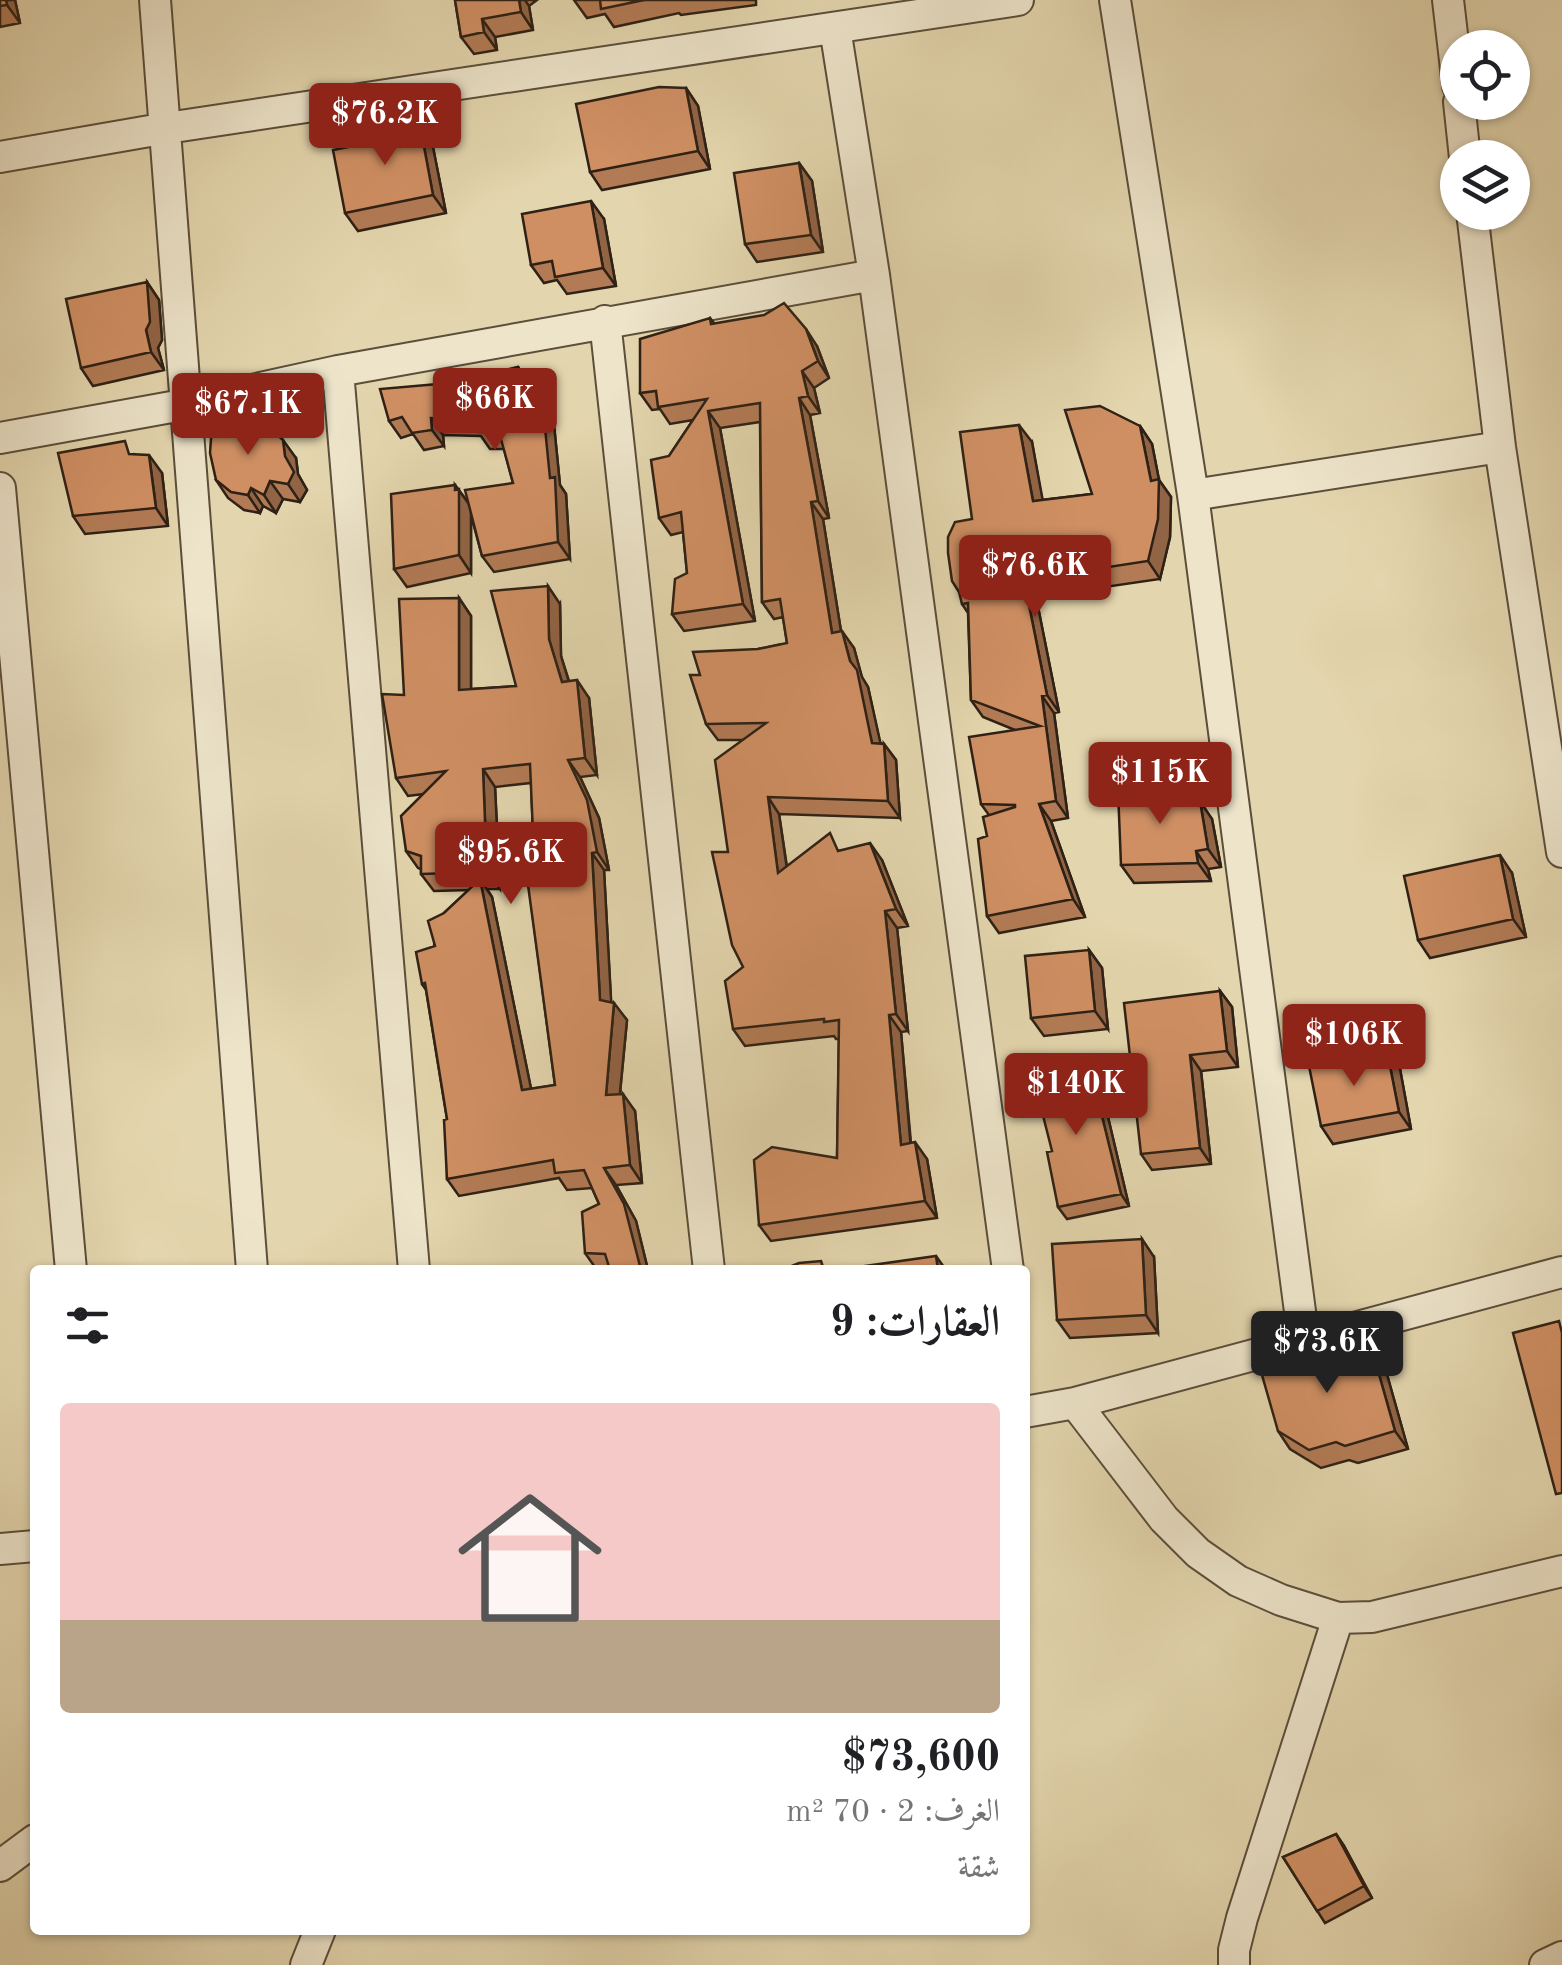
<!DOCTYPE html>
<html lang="ar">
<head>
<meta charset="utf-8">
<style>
	body { margin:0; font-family:"Old Standard TT",Amiri,serif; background:#f2f2f2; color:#202124; direction:rtl; height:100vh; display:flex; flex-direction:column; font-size:38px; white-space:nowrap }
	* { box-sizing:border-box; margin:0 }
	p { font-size:32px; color:#757577 }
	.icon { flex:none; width:55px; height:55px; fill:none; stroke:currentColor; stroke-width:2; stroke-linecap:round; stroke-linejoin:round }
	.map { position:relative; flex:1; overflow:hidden; direction:ltr }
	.details { position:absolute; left:30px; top:1265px; width:1000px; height:670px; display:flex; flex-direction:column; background:#fff; border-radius:10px; box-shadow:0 2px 8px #0004; direction:rtl }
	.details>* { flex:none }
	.tools { position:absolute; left:1440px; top:30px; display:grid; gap:20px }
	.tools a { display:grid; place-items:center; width:90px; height:90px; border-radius:50%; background:#fff; box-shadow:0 2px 8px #0004; font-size:50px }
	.price { position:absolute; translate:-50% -85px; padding:0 22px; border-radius:10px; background:#8f2418; color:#fff; font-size:32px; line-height:65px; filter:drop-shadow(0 2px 5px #0008) }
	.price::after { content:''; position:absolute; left:50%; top:60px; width:30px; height:22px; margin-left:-15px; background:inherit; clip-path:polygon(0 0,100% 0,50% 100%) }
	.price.selected { background:#222; color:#fff }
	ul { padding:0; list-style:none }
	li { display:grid; align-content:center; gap:20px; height:530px; padding:0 30px }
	li span { display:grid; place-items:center; height:310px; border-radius:10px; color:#555 }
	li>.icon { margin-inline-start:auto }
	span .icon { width:180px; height:180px; fill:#fffc; stroke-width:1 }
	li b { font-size:42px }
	h2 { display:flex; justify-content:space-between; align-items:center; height:120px; padding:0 30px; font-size:42px }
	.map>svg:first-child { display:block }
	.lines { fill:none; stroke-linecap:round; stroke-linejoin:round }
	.street-casing { stroke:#5b4e3b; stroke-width:34 }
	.street { stroke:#ede4ca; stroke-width:30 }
	.wall { fill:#b27b55; stroke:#2e2115; stroke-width:2.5; fill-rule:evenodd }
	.shaded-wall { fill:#916445; stroke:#2e2115; stroke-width:2.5 }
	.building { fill:#cf8f63; stroke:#2e2115; stroke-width:2.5 }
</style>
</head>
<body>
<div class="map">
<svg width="1562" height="1965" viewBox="0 0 1562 1965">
	<rect width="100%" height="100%" fill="#e3d5ad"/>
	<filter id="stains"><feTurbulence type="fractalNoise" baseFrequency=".002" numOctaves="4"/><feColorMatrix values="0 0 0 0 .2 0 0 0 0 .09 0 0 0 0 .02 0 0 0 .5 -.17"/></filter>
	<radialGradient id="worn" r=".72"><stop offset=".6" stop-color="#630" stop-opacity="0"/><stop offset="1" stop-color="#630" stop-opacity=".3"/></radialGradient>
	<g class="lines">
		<!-- street casing -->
		<g class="street-casing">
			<path id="street" d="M 155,0 L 252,1270
				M 1115,0 L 1193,495 L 1304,1342
				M 1448,0 L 1458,86
				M 835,28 L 874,275 L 1008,1270
				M 1459,102 L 1465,158
				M 0,157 L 167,128 L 1018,0
				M 1472,212 L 1500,447 L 1562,852
				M 605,321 L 709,1270
				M 338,371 L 414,1270
				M 0,438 L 188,404 L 338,371 L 874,275
				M 0,488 L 71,1270
				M 1193,495 L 1500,447
				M 1075,1403 L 1164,1519 L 1198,1553 L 1238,1581 L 1281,1600 L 1338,1618 L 1372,1617 L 1562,1571
				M 1025,1412 L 1075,1403 L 1562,1272
				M 0,1549 L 35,1546
				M 0,1866 L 35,1840
				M 306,1965 L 320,1930
				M 1234,1965 L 1234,1950 L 1242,1918 L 1338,1618
				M 1545,1965 L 1562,1957"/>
		</g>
		<!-- street -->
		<use href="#street" class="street"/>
	</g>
	<!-- wall -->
	<path class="wall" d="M 0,0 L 15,0 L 20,23 L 0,27 Z
		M 455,0 L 537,0 L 529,6 L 533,30 L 495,37 L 497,50 L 474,54 L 461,37 Z
		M 574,0 L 756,0 L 756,5 L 681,15 L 679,13 L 614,27 L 605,14 L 587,18 Z
		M 686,88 L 698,106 L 710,169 L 602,190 L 590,172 Z
		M 417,109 L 429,127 L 446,213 L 358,231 L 345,213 Z
		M 799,163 L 812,181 L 823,252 L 757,262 L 745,244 Z
		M 604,219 L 616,286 L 567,294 L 557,280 L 544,283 L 531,265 Z
		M 147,282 L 159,300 L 162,340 L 158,348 L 164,370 L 93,386 L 81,368 Z
		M 710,318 L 714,323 L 817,346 L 829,378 L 814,388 L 820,413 L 810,415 L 829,518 L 823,519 L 841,631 L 854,648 L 862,678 L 868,687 L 880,743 L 884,744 L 896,760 L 900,818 L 779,814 L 787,867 L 842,850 L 882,860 L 908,926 L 897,928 L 908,1031 L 901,1032 L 911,1143 L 927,1159 L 937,1218 L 771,1241 L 759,1225 L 837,1158 L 839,1039 L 836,1039 L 834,1036 L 745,1046 L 733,1029 L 743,967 L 728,852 L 742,740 L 718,740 L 706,724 L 700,675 L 758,649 L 787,643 L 783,617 L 774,619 L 762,602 L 760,422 L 720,428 L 755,621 L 684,631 L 672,614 L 687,573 L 683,532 L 671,535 L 659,518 L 669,456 L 693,420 L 670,424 L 660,409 L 652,410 L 640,393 Z
		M 518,367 L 554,425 L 560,485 L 566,494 L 570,559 L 494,572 L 482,556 L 471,515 L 471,573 L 407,587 L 394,569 L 455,485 L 468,502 L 513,483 L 504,449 L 490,449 L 481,436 L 443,435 L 444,446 L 424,450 L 413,434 L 401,438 L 389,421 L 472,381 Z
		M 1140,426 L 1152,444 L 1159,480 L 1171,497 L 1170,537 L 1160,579 L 1036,597 L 1059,712 L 1054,713 L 1068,818 L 1051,821 L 1085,917 L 999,933 L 987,916 L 987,836 L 989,815 L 981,804 L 1015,730 L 983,717 L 971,700 L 968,613 L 962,604 L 972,519 L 1032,442 L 1042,500 L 1092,494 Z
		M 134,454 L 162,473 L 168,526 L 85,534 L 73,516 Z
		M 296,458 L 298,474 L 307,490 L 300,502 L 283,499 L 276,513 L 263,506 L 260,513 L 244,510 L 228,498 L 216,480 Z
		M 459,598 L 471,616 L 471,689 L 516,686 L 560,604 L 561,656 L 569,681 L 589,698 L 597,775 L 580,777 L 599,818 L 609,870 L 604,870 L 611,1002 L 627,1020 L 620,1094 L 635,1111 L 642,1183 L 616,1185 L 636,1221 L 648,1270 L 597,1270 L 585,1253 L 599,1204 L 592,1188 L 567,1190 L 559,1178 L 459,1196 L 447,1179 L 447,1119 L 426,990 L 422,984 L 444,913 L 469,890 L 434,891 L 421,874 L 421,869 L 418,868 L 406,851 L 424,794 L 408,796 L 396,778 L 404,695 ZM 531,783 L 533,833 L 517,871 L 529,888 L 555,1085 L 531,1089 L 492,897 L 487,889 L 500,889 L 495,787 Z
		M 1187,788 L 1212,819 L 1221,867 L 1208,869 L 1211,881 L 1134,883 L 1121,865 Z
		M 1512,873 L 1526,937 L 1430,958 L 1418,940 Z
		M 1089,950 L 1102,968 L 1108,1029 L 1044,1036 L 1031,1018 Z
		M 1220,991 L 1232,1007 L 1238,1067 L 1201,1071 L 1211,1164 L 1152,1170 L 1141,1154 Z
		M 1400,1069 L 1411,1129 L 1333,1144 L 1321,1126 Z
		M 1099,1079 L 1129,1206 L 1067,1219 L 1058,1207 L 1052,1151 Z
		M 1154,1257 L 1158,1333 L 1070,1338 L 1057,1320 Z
		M 1331,1340 L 1341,1354 L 1384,1364 L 1408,1449 L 1358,1463 L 1349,1460 L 1321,1468 L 1290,1449 L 1278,1431 Z
		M 1336,1834 L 1344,1846 L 1372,1898 L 1325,1923 L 1283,1857 Z"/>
	<!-- shaded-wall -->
	<path class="shaded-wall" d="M 6,0 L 15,0 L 20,23 L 7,5 Z
		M 519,0 L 525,0 L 529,6 L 533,30 L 521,12 Z
		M 482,19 L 495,37 L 497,50 L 484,32 Z
		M 686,88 L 698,106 L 710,169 L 698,151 Z
		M 417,109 L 429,127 L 446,213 L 433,195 Z
		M 799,163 L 812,181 L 823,252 L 811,235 Z
		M 591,201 L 604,219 L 616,286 L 603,268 Z
		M 147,282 L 159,300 L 162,340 L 158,348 L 164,370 L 151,352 L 146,330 Z
		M 806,329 L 817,346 L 829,378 L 818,361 Z
		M 518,367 L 554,425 L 560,485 L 566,494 L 570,559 L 558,542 L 550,478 Z
		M 802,371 L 814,388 L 820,413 L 808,396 Z
		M 799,398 L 810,415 L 829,518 L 818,501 Z
		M 708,411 L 720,428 L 755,621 L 743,604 Z
		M 431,418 L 443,435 L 444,446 L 432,430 Z
		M 1019,425 L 1032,442 L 1046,518 L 1033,501 Z
		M 1140,426 L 1152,444 L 1159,480 L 1171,497 L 1170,537 L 1160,579 L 1148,561 L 1151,481 Z
		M 283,440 L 296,458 L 298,474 L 307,490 L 300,502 L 288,484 Z
		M 149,455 L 162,473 L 168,526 L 156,508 Z
		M 270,481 L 283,499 L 276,513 L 264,495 Z
		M 455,485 L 471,507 L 471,573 L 459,555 Z
		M 251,488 L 263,506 L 260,513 L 248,495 Z
		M 811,502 L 823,519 L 844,650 L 832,633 Z
		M 1024,580 L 1036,597 L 1059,712 L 1047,695 Z
		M 548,586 L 560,604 L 561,656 L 574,699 L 562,682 L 549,639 Z
		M 459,598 L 471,616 L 471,708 L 459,690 Z
		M 842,631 L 854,648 L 862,677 L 868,687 L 884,759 L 872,743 Z
		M 577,680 L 589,698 L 597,775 L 585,758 Z
		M 1042,696 L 1054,713 L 1068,818 L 1056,801 Z
		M 884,744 L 896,760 L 900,818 L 888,801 Z
		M 568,760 L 580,777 L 599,818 L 609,870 L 597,852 Z
		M 483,769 L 495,787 L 500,889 L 487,872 Z
		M 1187,788 L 1200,806 L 1190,803 Z
		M 768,797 L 779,814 L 790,890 L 778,873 Z
		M 1200,801 L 1212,819 L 1221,867 L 1208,849 Z
		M 1039,804 L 1051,821 L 1085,917 L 1073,899 Z
		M 870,843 L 882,860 L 908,926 L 896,909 Z
		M 1196,851 L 1208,869 L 1211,881 L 1198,863 Z
		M 592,853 L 604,870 L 612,1017 L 600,1000 Z
		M 1500,855 L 1512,873 L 1526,937 L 1513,919 Z
		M 480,879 L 492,897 L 535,1108 L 522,1090 Z
		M 885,911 L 897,928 L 908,1031 L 896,1014 Z
		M 1089,950 L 1102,968 L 1108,1029 L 1095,1011 Z
		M 1220,991 L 1232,1007 L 1238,1067 L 1227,1051 Z
		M 614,1003 L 627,1020 L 618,1112 L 606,1095 Z
		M 889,1015 L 901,1032 L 912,1162 L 901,1145 Z
		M 1387,1051 L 1400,1069 L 1411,1129 L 1399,1112 Z
		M 1190,1055 L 1201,1071 L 1211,1164 L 1200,1148 Z
		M 1090,1067 L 1099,1079 L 1129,1206 L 1121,1194 Z
		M 623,1094 L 635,1111 L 642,1183 L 630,1165 Z
		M 915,1142 L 927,1159 L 937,1218 L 925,1201 Z
		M 604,1168 L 616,1185 L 636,1221 L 648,1270 L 641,1270 Z
		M 1142,1239 L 1154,1257 L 1158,1333 L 1146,1315 Z
		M 936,1256 L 946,1270 L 938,1270 Z
		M 1371,1346 L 1384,1364 L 1408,1449 L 1395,1431 Z
		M 1336,1834 L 1344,1846 L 1372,1898 L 1364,1886 Z"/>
	<!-- building -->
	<path class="building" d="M 0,0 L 6,0 L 7,5 L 0,6 Z
		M 455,0 L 519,0 L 521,12 L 482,19 L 484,32 L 461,37 Z
		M 600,0 L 644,0 L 601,9 Z
		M 659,87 L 686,88 L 698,151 L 590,172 L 576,104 Z
		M 417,109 L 433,195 L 345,213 L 333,150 L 398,137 L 393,114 Z
		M 799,163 L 811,235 L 745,244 L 734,173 Z
		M 591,201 L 603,268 L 555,277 L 552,261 L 531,265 L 522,214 Z
		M 147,282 L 150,322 L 146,330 L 151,352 L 81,368 L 66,299 Z
		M 784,303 L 806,329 L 818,361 L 802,371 L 808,396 L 799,398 L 818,501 L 811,502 L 832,633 L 842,631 L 850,661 L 857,670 L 872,743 L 884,744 L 888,801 L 768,797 L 778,873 L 830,833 L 838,851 L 870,843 L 896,909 L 885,911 L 896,1014 L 889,1015 L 901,1145 L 915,1142 L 925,1201 L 759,1225 L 754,1160 L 772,1147 L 837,1158 L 839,1020 L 824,1022 L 824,1019 L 733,1029 L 725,981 L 743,967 L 732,945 L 712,852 L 728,852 L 715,760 L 766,723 L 706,724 L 690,675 L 700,675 L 693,652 L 758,649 L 787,643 L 780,599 L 762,602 L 760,403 L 708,411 L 743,604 L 672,614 L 675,579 L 687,573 L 681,512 L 659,518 L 651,460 L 669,456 L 707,399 L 658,407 L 656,391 L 640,393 L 640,339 L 710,318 L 711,324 L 764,315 Z
		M 518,367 L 543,408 L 550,478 L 555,477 L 558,542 L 482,556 L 465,490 L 513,483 L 499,432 L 478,432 L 477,420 L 431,418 L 432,430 L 412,433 L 402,417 L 389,421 L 380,389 L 472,381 L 472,377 Z
		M 1100,406 L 1140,426 L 1151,481 L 1159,479 L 1158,519 L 1148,561 L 1024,580 L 1047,695 L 1042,696 L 1056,801 L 1039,804 L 1073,899 L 987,916 L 978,839 L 987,836 L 983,817 L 1015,807 L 1015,805 L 981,804 L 969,737 L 1040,726 L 971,700 L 968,603 L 962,604 L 959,592 L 952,581 L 948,553 L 948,537 L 955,522 L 972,519 L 960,432 L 1019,425 L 1033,501 L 1092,494 L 1065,410 Z
		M 264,423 L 283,440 L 285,456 L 294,472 L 288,484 L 270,481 L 264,495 L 251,488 L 248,495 L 231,492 L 216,480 L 210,453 L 212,425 Z
		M 125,441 L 129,454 L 149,455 L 156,508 L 73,516 L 58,453 Z
		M 455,485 L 455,490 L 459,489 L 459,555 L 394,569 L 391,494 Z
		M 548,586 L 549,639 L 562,682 L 577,680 L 585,758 L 568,760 L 587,800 L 597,852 L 592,853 L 600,1000 L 614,1003 L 606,1095 L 623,1094 L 630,1165 L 604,1168 L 624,1204 L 641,1270 L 610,1270 L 605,1254 L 585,1253 L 582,1212 L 599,1204 L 584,1170 L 555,1173 L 553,1160 L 447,1179 L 444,1120 L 447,1119 L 425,983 L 422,984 L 416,952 L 435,946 L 428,921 L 444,913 L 480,879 L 522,1090 L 555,1085 L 526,870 L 517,871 L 533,833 L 530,764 L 483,769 L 487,872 L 421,874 L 421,856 L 406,851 L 401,816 L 446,771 L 396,778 L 382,694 L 404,695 L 399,599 L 459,598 L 459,690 L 516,686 L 491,591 Z
		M 1187,788 L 1190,803 L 1200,801 L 1208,849 L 1196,851 L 1198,863 L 1121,865 L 1118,790 Z
		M 1500,855 L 1513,919 L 1418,940 L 1404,876 Z
		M 1089,950 L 1095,1011 L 1031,1018 L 1025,956 Z
		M 1220,991 L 1227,1051 L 1190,1055 L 1200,1148 L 1141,1154 L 1124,1003 Z
		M 1387,1051 L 1399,1112 L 1321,1126 L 1309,1066 Z
		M 1090,1067 L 1121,1194 L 1058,1207 L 1047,1152 L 1052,1151 L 1033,1076 Z
		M 1142,1239 L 1146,1315 L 1057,1320 L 1052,1244 Z
		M 936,1256 L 938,1270 L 837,1270 Z
		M 821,1261 L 824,1270 L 782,1270 L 799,1263 Z
		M 1559,1321 L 1562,1333 L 1562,1493 L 1556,1494 L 1513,1333 Z
		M 1331,1340 L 1335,1356 L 1371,1346 L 1395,1431 L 1345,1446 L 1336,1442 L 1309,1450 L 1278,1431 L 1258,1361 Z
		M 1336,1834 L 1364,1886 L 1317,1911 L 1283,1857 Z"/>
	<rect width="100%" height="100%" filter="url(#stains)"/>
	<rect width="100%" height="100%" fill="url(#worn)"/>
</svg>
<div class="tools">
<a><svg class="icon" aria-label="locate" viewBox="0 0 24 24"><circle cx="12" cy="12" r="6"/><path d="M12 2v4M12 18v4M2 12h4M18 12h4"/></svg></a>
<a><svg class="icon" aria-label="layers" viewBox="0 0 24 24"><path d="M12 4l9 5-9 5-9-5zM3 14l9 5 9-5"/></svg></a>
</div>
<b class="price" style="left:385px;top:168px">$76.2K</b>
<b class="price" style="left:495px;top:453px">$66K</b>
<b class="price" style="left:248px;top:458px">$67.1K</b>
<b class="price" style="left:1035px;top:620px">$76.6K</b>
<b class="price" style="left:1160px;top:827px">$115K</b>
<b class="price" style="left:511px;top:907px">$95.6K</b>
<b class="price" style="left:1354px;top:1089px">$106K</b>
<b class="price" style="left:1076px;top:1138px">$140K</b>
<b class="price selected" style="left:1327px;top:1396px">$73.6K</b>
<section class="details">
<h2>العقارات: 9<svg class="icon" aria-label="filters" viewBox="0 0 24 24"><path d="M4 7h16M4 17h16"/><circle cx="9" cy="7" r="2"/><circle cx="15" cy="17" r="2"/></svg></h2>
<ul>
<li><span style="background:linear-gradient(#f6c9c9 70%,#b9a48a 0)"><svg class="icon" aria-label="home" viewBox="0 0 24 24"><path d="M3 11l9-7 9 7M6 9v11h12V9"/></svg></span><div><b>$73,600</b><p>الغرف: 2 · 70 m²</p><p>شقة</p></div></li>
</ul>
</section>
</div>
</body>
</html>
